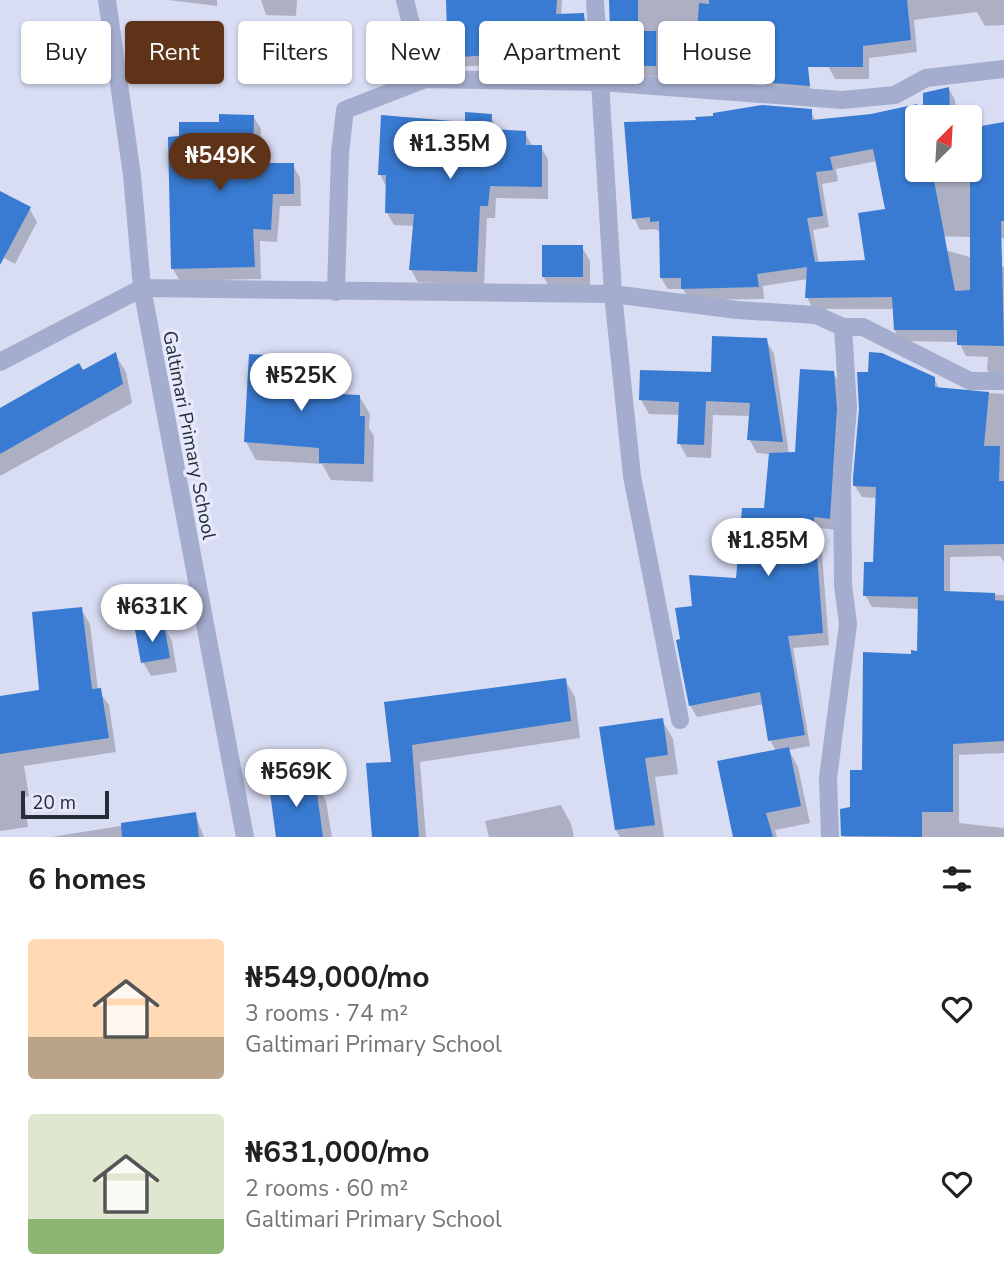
<!DOCTYPE html>
<html lang="en">
<head>
<meta charset="utf-8">
<style>
	body { margin:0; font-family:"Nunito Sans",sans-serif; background:#f6f6f6; color:#202124; height:100vh; display:flex; flex-direction:column; font-size:26px; white-space:nowrap }
	* { box-sizing:border-box; margin:0 }
	p { font-size:23px; color:#757577 }
	.icon { flex:none; width:38px; height:38px; fill:none; stroke:currentColor; stroke-width:2; stroke-linecap:round; stroke-linejoin:round }
	.map { position:relative; height:837px; overflow:hidden }
	.drawer { display:flex; flex-direction:column; background:#fff; flex:1 }
	.drawer>* { flex:none }
	.guide { position:absolute; left:21px; top:21px; width:962px; height:63px; display:flex; gap:14px }
	.needle { width:46px; rotate:24deg }
	.controls { position:absolute; left:905px; top:105px; display:grid; gap:14px }
	.controls a { display:grid; place-items:center; width:77px; height:77px; border-radius:7px; background:#fff; box-shadow:0 2px 5px #0004; font-size:35px }
	.scale { position:absolute; left:21px; bottom:18px; width:88px; box-sizing:border-box; padding-left:7px; border:4px solid #262d38; border-top:0; font-size:19px; line-height:24px; white-space:nowrap; color:#262d38; -webkit-text-stroke:5px #e6e9fb; paint-order:stroke }
	.price { position:absolute; translate:-50% -60px; padding:0 16px; border-radius:24px; background:#fff; color:#222; font-size:23px; line-height:46px; filter:drop-shadow(0 2px 4px #0008) }
	.price::after { content:''; position:absolute; left:50%; top:42px; width:21px; height:16px; margin-left:-10px; background:inherit; clip-path:polygon(0 0,100% 0,50% 100%) }
	.price.selected { background:#5e3318; color:#fff }
	ul { padding:0; list-style:none }
	li { display:flex; align-items:center; gap:21px; height:175px; padding:0 28px }
	li span { display:grid; place-items:center; flex:none; width:196px; height:140px; border-radius:7px; color:#555 }
	li>.icon { margin-inline-start:auto }
	span .icon { width:84px; height:84px; fill:#fffc; stroke-width:1 }
	li b { font-size:30px }
	h2 { display:flex; justify-content:space-between; align-items:center; height:84px; padding:0 28px; font-size:30px }
	.chip { padding:0 24px; border-radius:7px; background:#fff; box-shadow:0 2px 5px #0004; font-size:24px; line-height:63px }
	.chip.selected { background:#5e3318; color:#fff }
	.map>svg:first-child { display:block }
	.shadow { fill:#0003 }
	.building { fill:#397bd2; fill-rule:evenodd }
	.lines { fill:none; stroke-linecap:round; stroke-linejoin:round }
	.minor { stroke:#a4adcd; stroke-width:18 }
	.labels { text-anchor:middle; stroke-width:7; stroke-linejoin:round; paint-order:stroke }
	.street-label { font-size:19px; fill:#262d38; stroke:#e6e9fb }
</style>
</head>
<body>
<div class="map">
<svg width="1004" height="837" viewBox="0 0 1004 837">
	<rect width="100%" height="100%" fill="#d9ddf4"/>
	<!-- shadow -->
	<path class="shadow" d="M 168,0 L 217,0 L 217,6 Z
		M 261,0 L 297,0 L 296,16 L 266,15 Z
		M 448,0 L 562,0 L 561,16 L 583,15 L 589,25 L 592,72 L 511,76 L 505,64 L 439,68 L 433,58 L 449,35 Z
		M 611,0 L 802,0 L 808,84 L 815,95 L 768,93 L 760,72 L 728,73 L 722,59 L 662,55 L 662,77 L 627,76 L 621,65 L 619,42 L 612,30 Z
		M 834,0 L 1004,0 L 1004,25 L 985,26 L 977,12 L 914,20 L 917,52 L 869,58 L 869,79 L 835,79 L 828,66 Z
		M 401,34 L 409,49 L 416,75 L 401,77 L 393,63 Z
		M 949,89 L 955,100 L 956,117 L 917,117 L 917,170 L 970,170 L 970,146 L 1004,147 L 1004,238 L 896,235 L 877,161 L 836,169 L 838,181 L 822,184 L 829,227 L 813,230 L 819,264 L 867,262 L 862,226 L 1004,267 L 1004,382 L 994,381 L 987,369 L 988,357 L 966,356 L 959,342 L 901,341 L 894,329 L 894,309 L 813,309 L 807,297 L 808,279 L 763,286 L 764,299 L 689,300 L 683,289 L 668,289 L 661,278 L 661,233 L 656,229 L 640,230 L 634,218 L 697,122 L 810,111 L 816,121 L 871,115 L 925,104 Z
		M 253,116 L 261,129 L 259,165 L 293,165 L 300,178 L 301,206 L 280,206 L 277,242 L 260,241 L 261,279 L 180,281 L 173,269 L 181,138 L 221,123 Z
		M 491,116 L 498,131 L 525,133 L 533,147 L 541,147 L 548,159 L 548,199 L 496,198 L 495,218 L 487,218 L 484,285 L 418,282 L 411,270 L 415,226 L 394,225 L 387,213 L 387,188 L 380,174 L 466,124 Z
		M 0,193 L 29,208 L 37,222 L 15,264 L 0,256 Z
		M 582,247 L 590,261 L 590,290 L 551,290 L 543,276 Z
		M 766,340 L 774,354 L 789,454 L 796,453 L 833,372 L 840,384 L 836,530 L 820,528 L 829,645 L 793,648 L 810,746 L 789,750 L 798,767 L 810,823 L 775,830 L 777,837 L 735,837 L 719,763 L 776,751 L 770,740 L 764,704 L 697,717 L 690,705 L 682,641 L 737,580 L 765,509 L 770,454 L 757,453 L 749,439 L 751,416 L 713,415 L 711,458 L 687,457 L 679,443 L 680,415 L 649,414 L 641,400 L 712,374 Z
		M 115,354 L 126,372 L 132,403 L 0,476 L 0,410 L 83,373 Z
		M 297,359 L 307,377 L 306,394 L 359,396 L 370,414 L 369,428 L 374,436 L 373,482 L 331,480 L 322,464 L 256,460 L 246,442 Z
		M 934,378 L 940,390 L 1004,394 L 1004,562 L 1000,556 L 950,557 L 950,593 L 1004,595 L 1004,753 L 959,755 L 959,823 L 1004,828 L 1004,837 L 844,837 L 842,810 L 852,809 L 913,656 L 919,652 L 920,609 L 872,607 L 865,595 L 874,564 L 877,498 L 862,497 L 855,486 Z
		M 81,609 L 90,624 L 98,690 L 109,705 L 116,752 L 24,766 L 29,796 L 24,797 L 28,827 L 0,831 L 0,697 L 41,691 Z
		M 164,627 L 172,641 L 177,672 L 151,676 L 143,662 Z
		M 565,680 L 575,697 L 580,738 L 420,762 L 426,837 L 374,837 L 368,765 L 393,763 L 386,704 Z
		M 662,720 L 673,739 L 678,774 L 655,777 L 664,837 L 620,837 L 616,830 L 601,728 Z
		M 314,780 L 326,801 L 332,837 L 278,837 L 271,786 Z
		M 561,805 L 571,824 L 574,837 L 489,837 L 485,821 Z
		M 195,814 L 204,837 L 51,837 Z"/>
	<!-- building -->
	<path class="building" d="M 446,0 L 557,0 L 556,14 L 584,13 L 587,63 L 504,67 L 503,54 L 432,59 L 425,33 L 447,34 Z
		M 609,0 L 638,0 L 638,31 L 656,31 L 656,66 L 639,66 L 640,74 L 620,72 L 616,30 L 610,31 Z
		M 709,0 L 907,0 L 911,40 L 863,46 L 863,67 L 808,67 L 810,86 L 760,82 L 758,61 L 720,63 L 719,48 L 696,47 L 699,3 L 709,4 Z
		M 383,32 L 402,33 L 409,62 L 391,64 Z
		M 949,87 L 950,109 L 923,109 L 923,93 Z
		M 917,104 L 917,170 L 932,170 L 955,291 L 970,290 L 970,128 L 1004,122 L 1004,221 L 1001,221 L 1004,346 L 957,345 L 957,330 L 894,330 L 892,297 L 805,298 L 807,267 L 757,274 L 759,287 L 681,289 L 681,278 L 660,278 L 659,221 L 650,222 L 650,217 L 632,219 L 624,122 L 696,120 L 695,117 L 713,116 L 713,113 L 762,105 L 812,109 L 812,120 L 871,114 ZM 873,149 L 885,209 L 858,213 L 865,260 L 815,262 L 807,218 L 823,216 L 816,172 L 833,170 L 830,157 Z
		M 465,112 L 492,114 L 491,129 L 526,131 L 526,145 L 542,145 L 542,187 L 490,186 L 488,206 L 480,206 L 477,272 L 409,270 L 414,214 L 385,213 L 386,175 L 378,175 L 381,115 L 465,122 Z
		M 219,114 L 254,115 L 253,163 L 294,163 L 294,194 L 273,194 L 271,230 L 253,229 L 255,267 L 171,269 L 168,137 L 179,136 L 179,122 L 219,122 Z
		M 0,191 L 31,207 L 0,265 Z
		M 542,245 L 583,245 L 583,277 L 542,277 Z
		M 712,336 L 767,338 L 783,442 L 747,440 L 750,403 L 706,401 L 704,445 L 677,444 L 679,402 L 639,400 L 640,370 L 711,372 Z
		M 116,352 L 123,384 L 0,454 L 0,408 L 79,363 L 83,370 Z
		M 869,352 L 882,353 L 935,377 L 935,387 L 989,392 L 984,446 L 1000,446 L 999,481 L 1004,481 L 1004,544 L 944,545 L 944,591 L 995,593 L 995,600 L 1004,601 L 1004,741 L 953,744 L 953,812 L 922,812 L 922,837 L 841,836 L 840,809 L 850,807 L 850,770 L 862,770 L 863,652 L 911,654 L 911,650 L 917,651 L 918,597 L 863,596 L 864,562 L 873,562 L 876,487 L 853,486 L 853,478 L 859,409 L 857,372 L 868,372 Z
		M 249,354 L 298,357 L 296,392 L 360,395 L 360,416 L 365,416 L 364,464 L 319,463 L 319,448 L 244,442 Z
		M 800,369 L 834,371 L 837,408 L 830,519 L 814,517 L 823,633 L 788,636 L 805,735 L 768,741 L 760,692 L 689,706 L 676,640 L 680,639 L 675,608 L 692,606 L 689,575 L 736,578 L 742,508 L 764,508 L 769,453 L 795,452 Z
		M 82,607 L 92,689 L 101,688 L 109,738 L 0,754 L 0,696 L 39,690 L 32,612 Z
		M 164,625 L 170,658 L 141,663 L 135,630 Z
		M 566,678 L 571,721 L 412,745 L 419,837 L 372,837 L 366,763 L 391,762 L 384,702 Z
		M 663,718 L 668,755 L 645,758 L 655,825 L 615,830 L 599,727 Z
		M 789,747 L 801,806 L 766,813 L 773,837 L 733,837 L 717,761 Z
		M 315,779 L 323,837 L 276,837 L 269,785 Z
		M 196,812 L 199,837 L 122,837 L 121,823 Z"/>
	<g class="lines">
		<!-- minor -->
		<path class="minor" d="M 107,0 L 132,175 L 142,288 L 245,837
			M 405,0 L 425,79
			M 595,0 L 613,294 L 632,476 L 680,720
			M 336,292 L 340,153 L 345,110 L 425,79 L 600,82 L 842,100 L 895,95 L 926,78 L 1004,69
			M 0,362 L 142,288 L 613,294 L 737,310 L 816,315 L 843,327 L 863,327 L 970,381 L 1004,381
			M 830,837 L 828,778 L 848,624 L 843,585 L 842,478 L 848,408 L 843,327"/>
	</g>
	<g class="labels">
		<!-- street labels -->
		<g class="street-label">
			<text transform="translate(190 435) rotate(79)" y="7">Galtimari Primary School</text>
		</g>
	</g>
</svg>
<div class="controls">
<a><svg class="needle" viewBox="-14 -14 28 28"><path d="M0-13l5 13h-10z" fill="#e53935"/><path d="M0 13l5-13h-10z" fill="#757577"/></svg></a>
</div>
<div class="scale">20 m</div>
<b class="price" style="left:450px;top:181px">₦1.35M</b>
<b class="price selected" style="left:220px;top:193px">₦549K</b>
<b class="price" style="left:301px;top:413px">₦525K</b>
<b class="price" style="left:768px;top:578px">₦1.85M</b>
<b class="price" style="left:152px;top:644px">₦631K</b>
<b class="price" style="left:296px;top:809px">₦569K</b>
<div class="guide">
<a class="chip">Buy</a>
<a class="chip selected">Rent</a>
<a class="chip">Filters</a>
<a class="chip">New</a>
<a class="chip">Apartment</a>
<a class="chip">House</a>
</div>
</div>
<section class="drawer">
<h2>6 homes<svg class="icon" aria-label="filters" viewBox="0 0 24 24"><path d="M4 7h16M4 17h16"/><circle cx="9" cy="7" r="2"/><circle cx="15" cy="17" r="2"/></svg></h2>
<ul>
<li><span style="background:linear-gradient(#ffd9b3 70%,#b9a48a 0)"><svg class="icon" aria-label="home" viewBox="0 0 24 24"><path d="M3 11l9-7 9 7M6 9v11h12V9"/></svg></span><div><b>₦549,000/mo</b><p>3 rooms · 74 m²</p><p>Galtimari Primary School</p></div><svg class="icon" aria-label="heart" viewBox="0 0 24 24"><path d="M12 20l-8-8c-3-5 5-10 8-4 3-6 11-1 8 4z"/></svg></li>
<li><span style="background:linear-gradient(#dfe7d0 75%,#8fb573 0)"><svg class="icon" aria-label="home" viewBox="0 0 24 24"><path d="M3 11l9-7 9 7M6 9v11h12V9"/></svg></span><div><b>₦631,000/mo</b><p>2 rooms · 60 m²</p><p>Galtimari Primary School</p></div><svg class="icon" aria-label="heart" viewBox="0 0 24 24"><path d="M12 20l-8-8c-3-5 5-10 8-4 3-6 11-1 8 4z"/></svg></li>
</ul>
</section>
</body>
</html>
